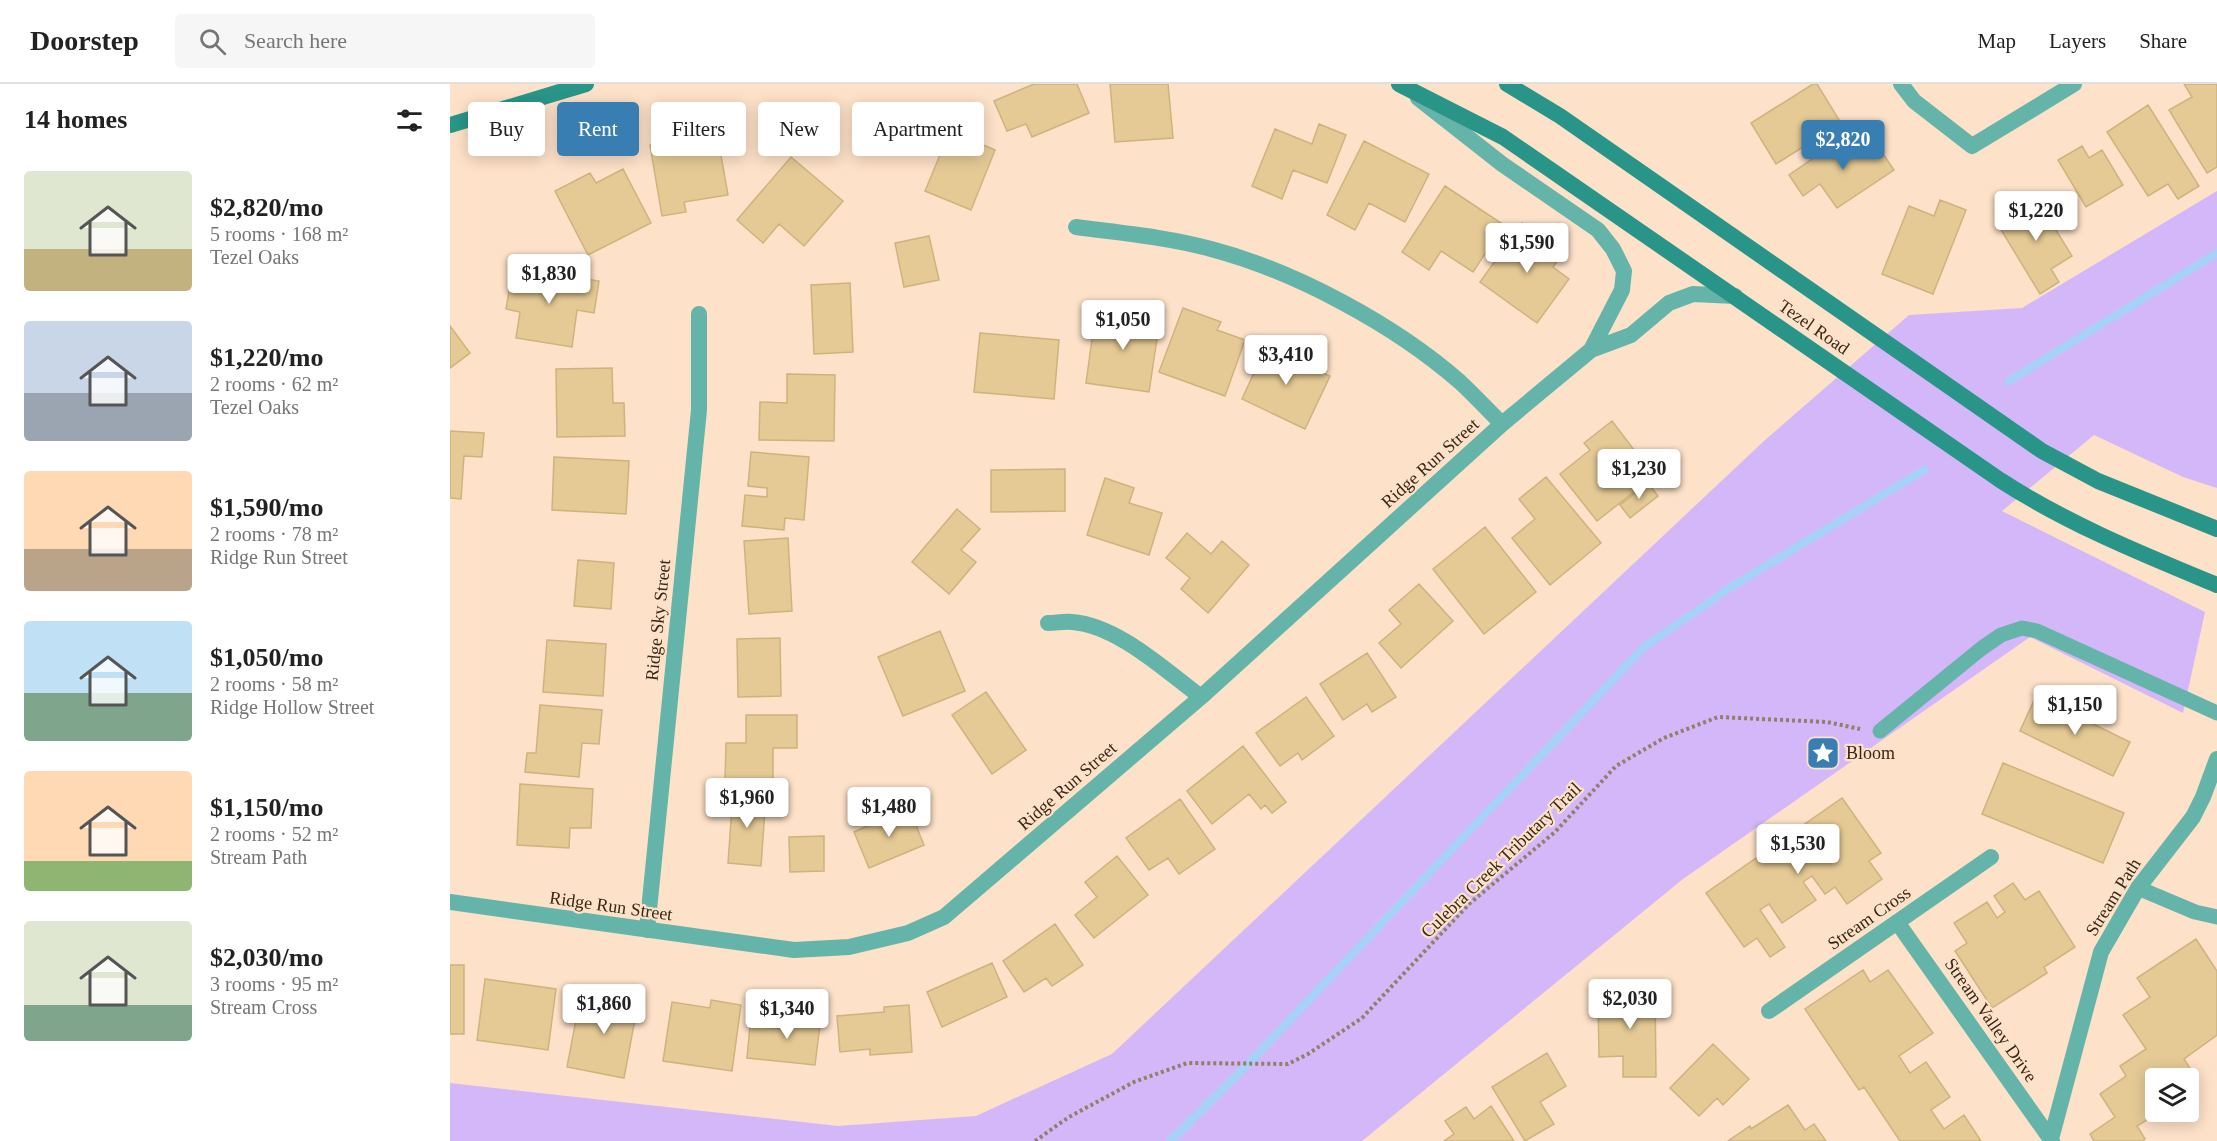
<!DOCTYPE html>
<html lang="en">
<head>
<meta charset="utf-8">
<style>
	body { margin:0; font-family:"Times New Roman",serif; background:#f6f6f6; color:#222; height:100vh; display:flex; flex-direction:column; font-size:22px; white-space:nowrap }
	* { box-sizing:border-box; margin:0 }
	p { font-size:20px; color:#767676 }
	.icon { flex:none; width:33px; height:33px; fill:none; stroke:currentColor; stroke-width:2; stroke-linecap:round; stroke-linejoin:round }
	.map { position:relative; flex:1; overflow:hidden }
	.panel { display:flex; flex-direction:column; background:#fff; width:450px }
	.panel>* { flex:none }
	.top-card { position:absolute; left:18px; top:18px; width:570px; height:54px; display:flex; gap:12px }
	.controls { position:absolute; left:1695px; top:984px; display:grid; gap:12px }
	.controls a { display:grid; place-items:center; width:54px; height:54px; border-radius:6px; background:#fff; box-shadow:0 3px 15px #0003; font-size:30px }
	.price { position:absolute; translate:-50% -51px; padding:0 14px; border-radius:6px; background:#fff; color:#222; font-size:20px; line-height:39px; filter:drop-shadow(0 2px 3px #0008) }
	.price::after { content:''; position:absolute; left:50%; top:36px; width:18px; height:14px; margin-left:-9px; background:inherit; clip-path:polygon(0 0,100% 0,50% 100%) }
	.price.selected { background:#387eb3; color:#fff }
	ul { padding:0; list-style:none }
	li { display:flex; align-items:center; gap:18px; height:150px; padding:0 24px }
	li span { display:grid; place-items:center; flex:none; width:168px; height:120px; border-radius:6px; color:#555 }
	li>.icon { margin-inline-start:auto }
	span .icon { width:72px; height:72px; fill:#fffc; stroke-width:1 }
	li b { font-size:26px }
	h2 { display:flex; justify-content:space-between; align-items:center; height:72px; padding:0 24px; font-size:26px }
	.tag { padding:0 21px; border-radius:6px; background:#fff; box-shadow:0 3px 15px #0003; font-size:21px; line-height:54px }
	.tag.selected { background:#387eb3; color:#fff }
	header { display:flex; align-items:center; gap:36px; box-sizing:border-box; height:84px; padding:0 30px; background:#fff; border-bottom:2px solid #e0e0e0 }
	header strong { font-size:28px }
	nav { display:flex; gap:33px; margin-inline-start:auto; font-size:21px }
	.search { width:420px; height:54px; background:#f6f6f6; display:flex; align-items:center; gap:15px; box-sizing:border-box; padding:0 21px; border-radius:6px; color:#767676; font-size:22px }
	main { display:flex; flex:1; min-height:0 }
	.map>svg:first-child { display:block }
	.green { fill:#d3b7f8 }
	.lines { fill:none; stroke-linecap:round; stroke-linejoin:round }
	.stream { stroke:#a6d2f8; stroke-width:8 }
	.building { fill:#e5ca95; stroke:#ceb37e; stroke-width:1.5 }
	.path { stroke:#947e69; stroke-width:4; stroke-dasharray:3 3; stroke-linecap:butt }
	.service { stroke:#65b4a9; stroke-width:15 }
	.minor { stroke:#65b4a9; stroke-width:16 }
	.secondary { stroke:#299589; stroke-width:16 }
	.labels { text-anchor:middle; stroke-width:4.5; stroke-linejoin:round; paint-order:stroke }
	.street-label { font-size:18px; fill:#382716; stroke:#fde1c8 }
	.poi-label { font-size:18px; fill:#382716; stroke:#fde1c8; text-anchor:start }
</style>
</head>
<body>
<header>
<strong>Doorstep</strong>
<div class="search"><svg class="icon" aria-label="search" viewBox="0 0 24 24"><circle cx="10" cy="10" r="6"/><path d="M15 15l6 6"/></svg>Search here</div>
<nav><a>Map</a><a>Layers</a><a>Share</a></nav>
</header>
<main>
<section class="panel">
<h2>14 homes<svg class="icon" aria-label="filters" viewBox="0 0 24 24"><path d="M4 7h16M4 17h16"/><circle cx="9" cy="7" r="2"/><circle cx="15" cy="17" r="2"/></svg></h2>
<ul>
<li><span style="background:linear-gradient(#dfe7d0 65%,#c2b280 0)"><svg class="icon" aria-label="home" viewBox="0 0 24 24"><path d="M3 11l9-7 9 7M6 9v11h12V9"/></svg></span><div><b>$2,820/mo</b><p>5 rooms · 168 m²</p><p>Tezel Oaks</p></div></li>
<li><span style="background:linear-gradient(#c9d6e8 60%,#9aa5b1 0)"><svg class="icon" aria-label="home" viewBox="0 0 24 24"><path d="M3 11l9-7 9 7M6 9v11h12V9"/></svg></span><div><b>$1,220/mo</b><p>2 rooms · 62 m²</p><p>Tezel Oaks</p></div></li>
<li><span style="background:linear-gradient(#ffd9b3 65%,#b9a48a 0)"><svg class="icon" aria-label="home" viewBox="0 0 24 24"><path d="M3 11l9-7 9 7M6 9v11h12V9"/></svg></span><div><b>$1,590/mo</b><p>2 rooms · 78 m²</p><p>Ridge Run Street</p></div></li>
<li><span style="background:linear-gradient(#bfe0f5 60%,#7fa58c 0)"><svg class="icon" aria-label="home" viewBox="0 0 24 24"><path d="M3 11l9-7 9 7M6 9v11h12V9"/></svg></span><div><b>$1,050/mo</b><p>2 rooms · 58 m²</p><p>Ridge Hollow Street</p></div></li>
<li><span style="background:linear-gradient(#ffd9b3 75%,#8fb573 0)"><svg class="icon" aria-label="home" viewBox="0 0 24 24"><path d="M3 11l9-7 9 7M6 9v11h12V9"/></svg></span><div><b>$1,150/mo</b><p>2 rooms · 52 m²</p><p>Stream Path</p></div></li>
<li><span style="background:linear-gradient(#dfe7d0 70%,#7fa58c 0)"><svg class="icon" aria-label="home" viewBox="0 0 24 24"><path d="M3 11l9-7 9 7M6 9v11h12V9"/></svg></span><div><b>$2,030/mo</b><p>3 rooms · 95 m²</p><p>Stream Cross</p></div></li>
</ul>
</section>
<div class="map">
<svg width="1767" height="1057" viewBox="0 0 1767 1057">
	<rect width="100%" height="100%" fill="#fde1c8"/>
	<!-- green -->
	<path class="green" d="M 1767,107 L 1767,404 L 1733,393 L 1644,351 L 1552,427 L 1755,528 L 1733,629 L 1580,553 L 1233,795 L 912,1057 L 0,1057 L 0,999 L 388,1042 L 526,1032 L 662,970 L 1314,357 L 1459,231 L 1572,224 Z"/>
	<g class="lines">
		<!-- stream -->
		<path class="stream" d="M 1559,297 L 1767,169
			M 720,1057 L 798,980 L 1194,563 L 1281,503 L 1474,386"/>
	</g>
	<!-- building -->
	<path class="building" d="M 584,0 L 627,0 L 639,29 L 582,53 L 576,40 L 557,47 L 544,17 Z
		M 660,0 L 718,0 L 723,54 L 665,58 Z
		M 1363,0 L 1367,0 L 1391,39 L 1326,80 L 1301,39 Z
		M 1734,0 L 1766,0 L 1767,2 L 1767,83 L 1757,89 L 1719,26 L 1742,13 Z
		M 1698,21 L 1749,102 L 1728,115 L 1718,100 L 1698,112 L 1657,48 Z
		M 869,40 L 896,51 L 877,99 L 843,86 L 832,115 L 802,102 L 825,45 L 862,60 Z
		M 500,47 L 545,66 L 521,126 L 475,107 Z
		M 267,49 L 278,111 L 234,118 L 236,128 L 212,132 L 200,61 Z
		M 1400,49 L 1414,70 L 1427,61 L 1444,86 L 1387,124 L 1370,100 L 1353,112 L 1339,91 Z
		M 914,57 L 979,90 L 955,138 L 919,119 L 905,146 L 877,131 Z
		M 1632,62 L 1639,74 L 1652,66 L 1673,101 L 1636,123 L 1608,76 Z
		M 341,73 L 393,117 L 354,162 L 329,140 L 313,159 L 287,136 Z
		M 173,85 L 201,139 L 138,171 L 105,107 L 140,89 L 146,99 Z
		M 995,102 L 1054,141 L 1023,188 L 991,167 L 979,186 L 952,168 Z
		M 1583,109 L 1622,172 L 1601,185 L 1609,198 L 1590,210 L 1550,144 L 1565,135 L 1558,124 Z
		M 1490,116 L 1516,126 L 1483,210 L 1432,190 L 1459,122 L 1484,132 Z
		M 1072,139 L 1113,169 L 1103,183 L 1119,195 L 1087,239 L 1030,198 Z
		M 479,152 L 489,196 L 454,203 L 445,159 Z
		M 63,183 L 149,197 L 144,229 L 127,226 L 122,263 L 66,254 L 70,228 L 56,225 Z
		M 400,199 L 403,268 L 364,270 L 361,201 Z
		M 733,224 L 771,238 L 767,246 L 795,256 L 775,312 L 709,288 Z
		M 646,226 L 710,235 L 699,308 L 636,299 Z
		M 0,242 L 20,269 L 0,284 Z
		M 530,249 L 609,256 L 604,315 L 524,308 Z
		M 819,256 L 846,268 L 843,275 L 880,292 L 855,345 L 792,315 Z
		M 162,284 L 163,319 L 174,319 L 175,352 L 107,353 L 106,285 Z
		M 337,290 L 385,291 L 384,357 L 309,356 L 310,318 L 337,319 Z
		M 1162,337 L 1204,392 L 1147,437 L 1110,390 L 1140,366 L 1134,359 Z
		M 0,347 L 34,349 L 32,373 L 14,372 L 11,415 L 0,414 Z
		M 301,368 L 359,373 L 354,436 L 335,434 L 334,446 L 292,442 L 295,411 L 317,413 L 317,404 L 298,402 Z
		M 104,373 L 179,377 L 176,430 L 102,426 Z
		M 615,385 L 615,427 L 541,428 L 541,386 Z
		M 1096,393 L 1151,459 L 1100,501 L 1062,454 L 1085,435 L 1069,415 Z
		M 655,394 L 684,404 L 679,419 L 712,429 L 699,471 L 637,451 Z
		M 1198,399 L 1208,412 L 1180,434 L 1170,421 Z
		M 507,425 L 530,445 L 511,466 L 526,478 L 499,510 L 462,478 Z
		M 1035,443 L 1086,508 L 1034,550 L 983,485 Z
		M 737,449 L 761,470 L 772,457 L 799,481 L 758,529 L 731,505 L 740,494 L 716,474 Z
		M 338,454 L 342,527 L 299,530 L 294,457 Z
		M 128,476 L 164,479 L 161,525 L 124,522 Z
		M 969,500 L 1003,537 L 951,584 L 929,559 L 951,540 L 939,526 Z
		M 490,547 L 515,607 L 453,632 L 428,573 Z
		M 330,554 L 331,612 L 288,613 L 287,555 Z
		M 97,556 L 156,560 L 153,612 L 93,608 Z
		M 917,569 L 946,613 L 922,628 L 917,620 L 893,636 L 870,600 Z
		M 536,608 L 576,666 L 542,690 L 502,631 Z
		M 1586,612 L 1680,658 L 1663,692 L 1570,647 Z
		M 856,613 L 884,652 L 852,676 L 848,669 L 830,682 L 806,649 Z
		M 90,621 L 152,626 L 149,660 L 132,659 L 129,693 L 75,688 L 77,669 L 86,669 Z
		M 296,631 L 347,631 L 347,664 L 323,664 L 323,697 L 275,697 L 276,659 L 296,659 Z
		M 793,662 L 836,718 L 822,729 L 815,721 L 811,725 L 799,710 L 762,740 L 737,707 Z
		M 1553,679 L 1674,729 L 1653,779 L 1532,730 Z
		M 70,700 L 143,705 L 141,744 L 120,744 L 119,764 L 67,761 Z
		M 283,709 L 316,711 L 311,782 L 278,779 Z
		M 1392,714 L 1431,769 L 1419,777 L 1432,795 L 1397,820 L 1385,803 L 1375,810 L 1362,792 L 1353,798 L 1366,816 L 1332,839 L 1319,820 L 1310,826 L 1335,863 L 1320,873 L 1307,854 L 1294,863 L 1256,809 Z
		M 730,715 L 765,765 L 729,790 L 718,774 L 699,786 L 676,754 Z
		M 459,724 L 474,761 L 419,784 L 404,748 Z
		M 374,752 L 374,787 L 340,788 L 339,753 Z
		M 667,772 L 698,811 L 644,854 L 625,831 L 647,813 L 635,798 Z
		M 1563,799 L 1575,816 L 1589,807 L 1625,863 L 1594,883 L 1597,889 L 1542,924 L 1505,867 L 1517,859 L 1504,839 L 1537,818 L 1547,834 L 1555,828 L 1544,812 Z
		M 605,840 L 633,881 L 602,902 L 596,894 L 574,908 L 553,877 Z
		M 1746,855 L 1767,887 L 1767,951 L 1734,975 L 1746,994 L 1738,999 L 1738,994 L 1706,994 L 1706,1028 L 1710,1028 L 1687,1042 L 1695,1055 L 1693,1057 L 1644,1057 L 1640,1050 L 1665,1033 L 1650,1010 L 1676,992 L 1670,982 L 1696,965 L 1673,931 L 1700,913 L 1687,894 Z
		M 542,879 L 557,913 L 492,943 L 477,908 Z
		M 0,881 L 14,881 L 14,950 L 0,950 Z
		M 1413,886 L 1420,898 L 1438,886 L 1483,949 L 1449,972 L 1460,989 L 1476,978 L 1500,1013 L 1481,1026 L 1494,1045 L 1514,1031 L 1531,1057 L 1450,1057 L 1414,1003 L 1409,1006 L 1355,925 Z
		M 35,895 L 106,905 L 98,966 L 27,956 Z
		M 1205,902 L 1206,993 L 1173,993 L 1173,972 L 1149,973 L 1148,914 L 1168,914 L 1168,903 Z
		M 154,907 L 189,914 L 174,994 L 117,983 L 130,915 L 151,919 Z
		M 261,916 L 291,921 L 282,987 L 213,977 L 222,918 L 260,924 Z
		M 459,921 L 462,968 L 420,971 L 420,965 L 390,968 L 387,932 L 434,928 L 434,923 Z
		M 332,929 L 371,933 L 365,981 L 297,974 L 300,942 L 330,945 Z
		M 1263,960 L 1299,995 L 1273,1021 L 1267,1014 L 1249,1032 L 1220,1004 Z
		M 1097,969 L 1116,1002 L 1090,1018 L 1104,1040 L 1075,1057 L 1042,1003 Z
		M 1338,1021 L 1355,1046 L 1364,1040 L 1376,1057 L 1278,1057 L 1300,1042 L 1301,1045 Z
		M 1041,1022 L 1064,1057 L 994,1057 L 1004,1050 L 995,1037 L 1016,1023 L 1024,1035 Z"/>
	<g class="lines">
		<!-- path -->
		<path class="path" d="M 585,1057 L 619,1033 L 684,998 L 737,979 L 838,980 L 858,970 L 912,934 L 1019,820 L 1105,748 L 1166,682 L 1214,654 L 1268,633 L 1377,638 L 1410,645"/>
		<!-- service -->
		<path class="service" d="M 1430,647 L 1532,564 L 1551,551 L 1572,544 L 1587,547 L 1767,629
			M 1688,804 L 1745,828 L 1767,833"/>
		<!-- minor -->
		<path class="minor" d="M 1451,0 L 1464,17 L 1522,62 L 1624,0
			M 968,14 L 1052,80 L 1148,146 L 1163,165 L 1174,187 L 1172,206 L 1141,266
			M 626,143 C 671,149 717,153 761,165 C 845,187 945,241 1010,298 C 1024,311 1038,326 1052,340
			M 598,539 C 606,539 614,537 622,538 C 667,541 716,587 751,613
			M 0,818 L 344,866 L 399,863 L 458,849 L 494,833 L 751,613 L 1052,340 L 1141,266 L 1181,251 L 1219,219 L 1243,210 L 1285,212
			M 1447,838 L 1602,1057
			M 197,846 L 249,326 L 249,230
			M 1319,927 L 1541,773
			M 1601,1055 L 1651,868 L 1688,804 L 1743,733 L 1753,713 L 1767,675"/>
		<!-- secondary -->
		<path class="secondary" d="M 949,0 L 1053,53 L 1550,396 C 1618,440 1692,470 1767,501
			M 1057,0 L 1110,32 L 1592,367 L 1648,397 L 1767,445
			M 0,41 L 136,0"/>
	</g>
	<!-- icons -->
	<defs>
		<g id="sight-square" transform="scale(1.725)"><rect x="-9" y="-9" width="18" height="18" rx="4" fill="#387eb3" stroke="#fde1c8"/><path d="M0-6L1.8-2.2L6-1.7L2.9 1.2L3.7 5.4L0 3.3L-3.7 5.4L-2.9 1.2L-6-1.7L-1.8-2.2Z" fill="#fff"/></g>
	</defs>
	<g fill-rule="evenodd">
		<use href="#sight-square" x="1373" y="669"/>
	</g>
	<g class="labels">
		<!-- street labels -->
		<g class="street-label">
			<text transform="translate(1364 243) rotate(35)" y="6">Tezel Road</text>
			<text transform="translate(980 379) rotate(-42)" y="6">Ridge Run Street</text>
			<text transform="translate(208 536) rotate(-84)" y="6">Ridge Sky Street</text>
			<text transform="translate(617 702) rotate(-41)" y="6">Ridge Run Street</text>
			<text transform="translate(1051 776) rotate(-44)" y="6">Culebra Creek Tributary Trail</text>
			<text transform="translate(1663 813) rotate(-58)" y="6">Stream Path</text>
			<text transform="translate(161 822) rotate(8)" y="6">Ridge Run Street</text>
			<text transform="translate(1419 834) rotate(-35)" y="6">Stream Cross</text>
			<text transform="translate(1541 936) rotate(55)" y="6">Stream Valley Drive</text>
		</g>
		<!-- poi labels -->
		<g class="poi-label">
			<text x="1396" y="675">Bloom</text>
		</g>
	</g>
</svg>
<div class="controls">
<a><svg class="icon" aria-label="layers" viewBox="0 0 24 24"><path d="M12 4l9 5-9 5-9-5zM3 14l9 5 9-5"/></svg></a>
</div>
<b class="price selected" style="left:1393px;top:87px">$2,820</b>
<b class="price" style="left:1586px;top:158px">$1,220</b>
<b class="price" style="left:1077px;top:190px">$1,590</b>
<b class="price" style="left:99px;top:221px">$1,830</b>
<b class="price" style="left:673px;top:267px">$1,050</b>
<b class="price" style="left:836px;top:302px">$3,410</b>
<b class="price" style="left:1189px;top:416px">$1,230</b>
<b class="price" style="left:1625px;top:652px">$1,150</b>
<b class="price" style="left:297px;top:745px">$1,960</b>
<b class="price" style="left:439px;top:754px">$1,480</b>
<b class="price" style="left:1348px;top:791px">$1,530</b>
<b class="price" style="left:1180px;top:946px">$2,030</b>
<b class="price" style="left:154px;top:951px">$1,860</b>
<b class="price" style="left:337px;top:956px">$1,340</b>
<div class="top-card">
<a class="tag">Buy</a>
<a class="tag selected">Rent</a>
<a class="tag">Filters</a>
<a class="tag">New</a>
<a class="tag">Apartment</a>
</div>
</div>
</main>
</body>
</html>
